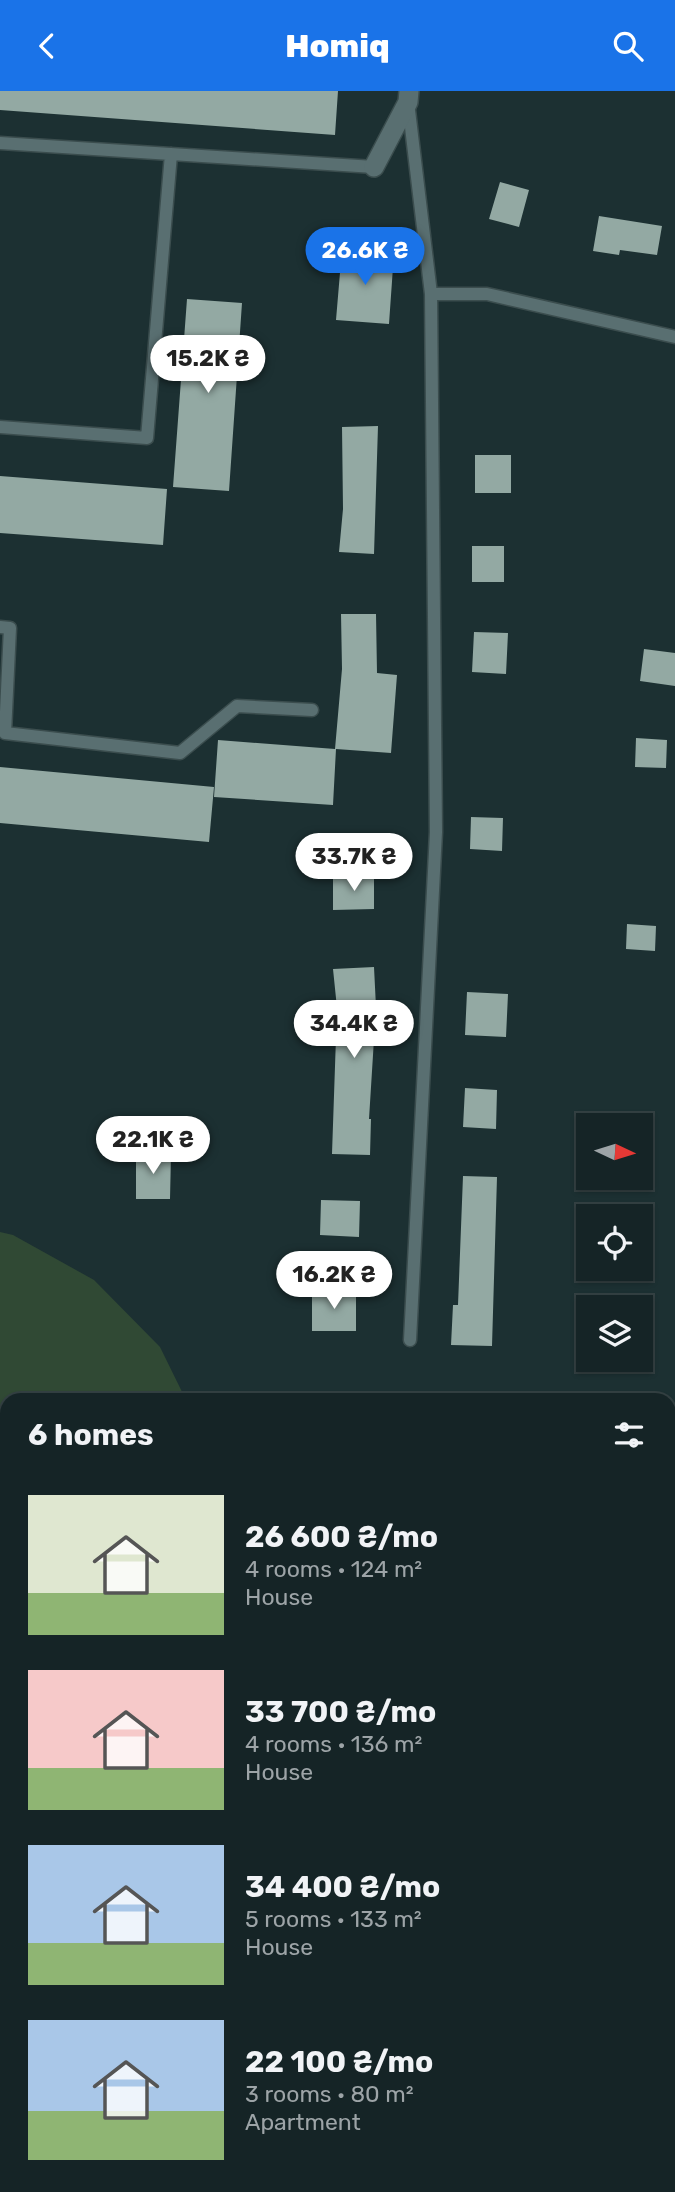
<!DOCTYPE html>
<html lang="en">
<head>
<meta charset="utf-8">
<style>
	body { margin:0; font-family:Rubik,sans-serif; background:#1e2c2e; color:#f1f3f6; height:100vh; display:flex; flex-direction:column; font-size:26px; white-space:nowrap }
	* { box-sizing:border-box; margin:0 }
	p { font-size:23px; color:#9da4a7 }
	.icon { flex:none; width:38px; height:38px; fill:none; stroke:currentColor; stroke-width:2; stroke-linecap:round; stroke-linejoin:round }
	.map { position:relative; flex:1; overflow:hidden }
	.sheet { position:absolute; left:0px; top:1302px; width:676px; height:800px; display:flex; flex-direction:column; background:#152426; border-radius:21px 21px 0 0; box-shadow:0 2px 5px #0004,0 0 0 2px #344143 }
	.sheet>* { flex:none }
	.needle { width:46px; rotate:94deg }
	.fabs { position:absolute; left:576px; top:1022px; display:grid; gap:14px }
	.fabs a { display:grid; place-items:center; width:77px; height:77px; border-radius:0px; background:#152426; box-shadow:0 2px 5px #0004,0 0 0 2px #344143; font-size:35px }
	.price { position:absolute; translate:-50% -60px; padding:0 16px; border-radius:24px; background:#fff; color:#222; font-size:23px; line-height:46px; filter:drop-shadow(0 2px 4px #0008) }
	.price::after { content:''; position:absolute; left:50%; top:42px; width:21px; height:16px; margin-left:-10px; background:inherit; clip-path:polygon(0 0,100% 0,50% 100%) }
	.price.active { background:#1a73e8; color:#fff }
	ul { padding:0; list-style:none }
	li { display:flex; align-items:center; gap:21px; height:175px; padding:0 28px }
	li span { display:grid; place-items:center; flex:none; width:196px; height:140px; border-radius:0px; color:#555 }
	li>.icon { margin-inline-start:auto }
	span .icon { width:84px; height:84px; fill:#fffc; stroke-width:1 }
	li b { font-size:30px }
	h2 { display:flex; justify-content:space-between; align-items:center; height:84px; padding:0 28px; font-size:30px }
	header { display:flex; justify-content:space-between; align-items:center; height:91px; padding:0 28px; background:#1a73e8; color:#fff; font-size:32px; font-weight:800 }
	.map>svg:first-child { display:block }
	.green { fill:#304934 }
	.building { fill:#93a9a3 }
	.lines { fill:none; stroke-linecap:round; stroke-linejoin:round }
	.service-casing { stroke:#3b4d4e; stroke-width:15 }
	.minor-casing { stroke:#3b4d4e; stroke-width:22 }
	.service { stroke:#596f71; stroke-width:12 }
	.minor { stroke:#596f71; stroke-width:19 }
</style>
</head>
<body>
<header><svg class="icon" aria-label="back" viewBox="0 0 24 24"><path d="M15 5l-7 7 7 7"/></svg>Homiq<svg class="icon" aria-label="search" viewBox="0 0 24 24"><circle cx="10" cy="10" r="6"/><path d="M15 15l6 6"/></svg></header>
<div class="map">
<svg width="675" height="2101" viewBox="0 0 675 2101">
	<rect width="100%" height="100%" fill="#1c3032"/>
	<!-- green -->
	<path class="green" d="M 0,1141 L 13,1144 L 94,1189 L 160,1256 L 186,1309 L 7,1309 L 7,1551 L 0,1552 Z"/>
	<!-- building -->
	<path class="building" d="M 0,0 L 338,0 L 335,44 L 0,19 Z
		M 500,91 L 529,99 L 519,136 L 489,128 Z
		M 599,125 L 662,135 L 657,164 L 620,159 L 619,164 L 593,160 Z
		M 342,158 L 394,162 L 389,233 L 336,229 Z
		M 187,208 L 242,212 L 229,400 L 173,396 Z
		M 378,335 L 374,463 L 339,461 L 343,418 L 342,336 Z
		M 475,364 L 511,364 L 511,402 L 475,402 Z
		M 0,385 L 167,398 L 163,454 L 0,442 Z
		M 472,455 L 504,455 L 504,491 L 472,491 Z
		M 341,523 L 376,523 L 377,582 L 397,584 L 391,662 L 336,658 L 333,714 L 214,706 L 218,649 L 335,658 L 342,578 Z
		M 474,541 L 508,542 L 506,583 L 472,581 Z
		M 644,558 L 675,562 L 675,595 L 640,590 Z
		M 636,647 L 667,649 L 666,677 L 635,676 Z
		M 0,676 L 214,696 L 209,751 L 0,732 Z
		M 471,726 L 503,727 L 502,760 L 470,758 Z
		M 374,785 L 374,818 L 333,819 L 333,786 Z
		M 627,833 L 656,835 L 655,860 L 626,858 Z
		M 374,876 L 376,916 L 369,1028 L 371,1028 L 370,1064 L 332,1063 L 337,917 L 333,878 Z
		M 467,901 L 508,903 L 506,946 L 465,944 Z
		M 465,997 L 497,999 L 496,1038 L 463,1036 Z
		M 136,1063 L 171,1063 L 170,1108 L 136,1108 Z
		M 463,1085 L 497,1086 L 492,1255 L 451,1254 L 453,1214 L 458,1214 Z
		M 321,1109 L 360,1110 L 359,1146 L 320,1144 Z
		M 312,1199 L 356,1199 L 356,1240 L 312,1240 Z"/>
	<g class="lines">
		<!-- service casing -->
		<g class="service-casing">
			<path id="service" d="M 408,11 L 431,203 L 436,741 L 410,1249
				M 0,52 L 374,76
				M 431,203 L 487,203 L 675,246
				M 0,336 L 147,347 L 171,63
				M 0,536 L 10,537 L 5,642 L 180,662 L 237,615 L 312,619"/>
		</g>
		<!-- minor casing -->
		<g class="minor-casing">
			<path id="minor" d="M 374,76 L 408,11 L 409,0
				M 668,1877 L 675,1874
				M 426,2095 L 427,2101"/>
		</g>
		<!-- service -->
		<use href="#service" class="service"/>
		<!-- minor -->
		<use href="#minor" class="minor"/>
	</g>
</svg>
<div class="fabs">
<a><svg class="needle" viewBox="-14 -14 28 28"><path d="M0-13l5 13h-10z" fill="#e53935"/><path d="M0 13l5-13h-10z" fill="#9da4a7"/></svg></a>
<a><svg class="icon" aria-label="locate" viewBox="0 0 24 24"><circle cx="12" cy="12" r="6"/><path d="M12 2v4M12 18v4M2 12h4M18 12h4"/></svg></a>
<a><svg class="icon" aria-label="layers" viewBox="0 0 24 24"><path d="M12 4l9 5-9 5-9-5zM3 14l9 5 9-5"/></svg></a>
</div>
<b class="price active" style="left:365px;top:196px">26.6K ₴</b>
<b class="price" style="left:208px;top:304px">15.2K ₴</b>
<b class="price" style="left:354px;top:802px">33.7K ₴</b>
<b class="price" style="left:354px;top:969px">34.4K ₴</b>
<b class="price" style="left:153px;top:1085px">22.1K ₴</b>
<b class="price" style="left:334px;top:1220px">16.2K ₴</b>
<section class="sheet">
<h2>6 homes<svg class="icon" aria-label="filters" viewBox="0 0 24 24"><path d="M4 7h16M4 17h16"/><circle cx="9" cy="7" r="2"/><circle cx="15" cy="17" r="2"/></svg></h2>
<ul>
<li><span style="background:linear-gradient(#dfe7d0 70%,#8fb573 0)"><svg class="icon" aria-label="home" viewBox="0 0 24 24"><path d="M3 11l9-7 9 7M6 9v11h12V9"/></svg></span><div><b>26 600 ₴/mo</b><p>4 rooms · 124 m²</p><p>House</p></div></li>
<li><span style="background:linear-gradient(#f6c9c9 70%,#8fb573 0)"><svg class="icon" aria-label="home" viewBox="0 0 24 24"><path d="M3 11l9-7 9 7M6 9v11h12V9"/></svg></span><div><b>33 700 ₴/mo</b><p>4 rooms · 136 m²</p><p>House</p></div></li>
<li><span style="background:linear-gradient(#a9c7e8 70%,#8fb573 0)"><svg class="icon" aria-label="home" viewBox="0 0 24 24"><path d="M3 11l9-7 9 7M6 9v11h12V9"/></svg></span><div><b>34 400 ₴/mo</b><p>5 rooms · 133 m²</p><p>House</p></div></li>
<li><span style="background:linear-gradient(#a9c7e8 65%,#8fb573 0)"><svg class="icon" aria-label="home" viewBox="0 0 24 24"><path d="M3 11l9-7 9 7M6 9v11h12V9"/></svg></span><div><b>22 100 ₴/mo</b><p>3 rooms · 80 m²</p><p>Apartment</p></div></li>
</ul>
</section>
</div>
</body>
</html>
